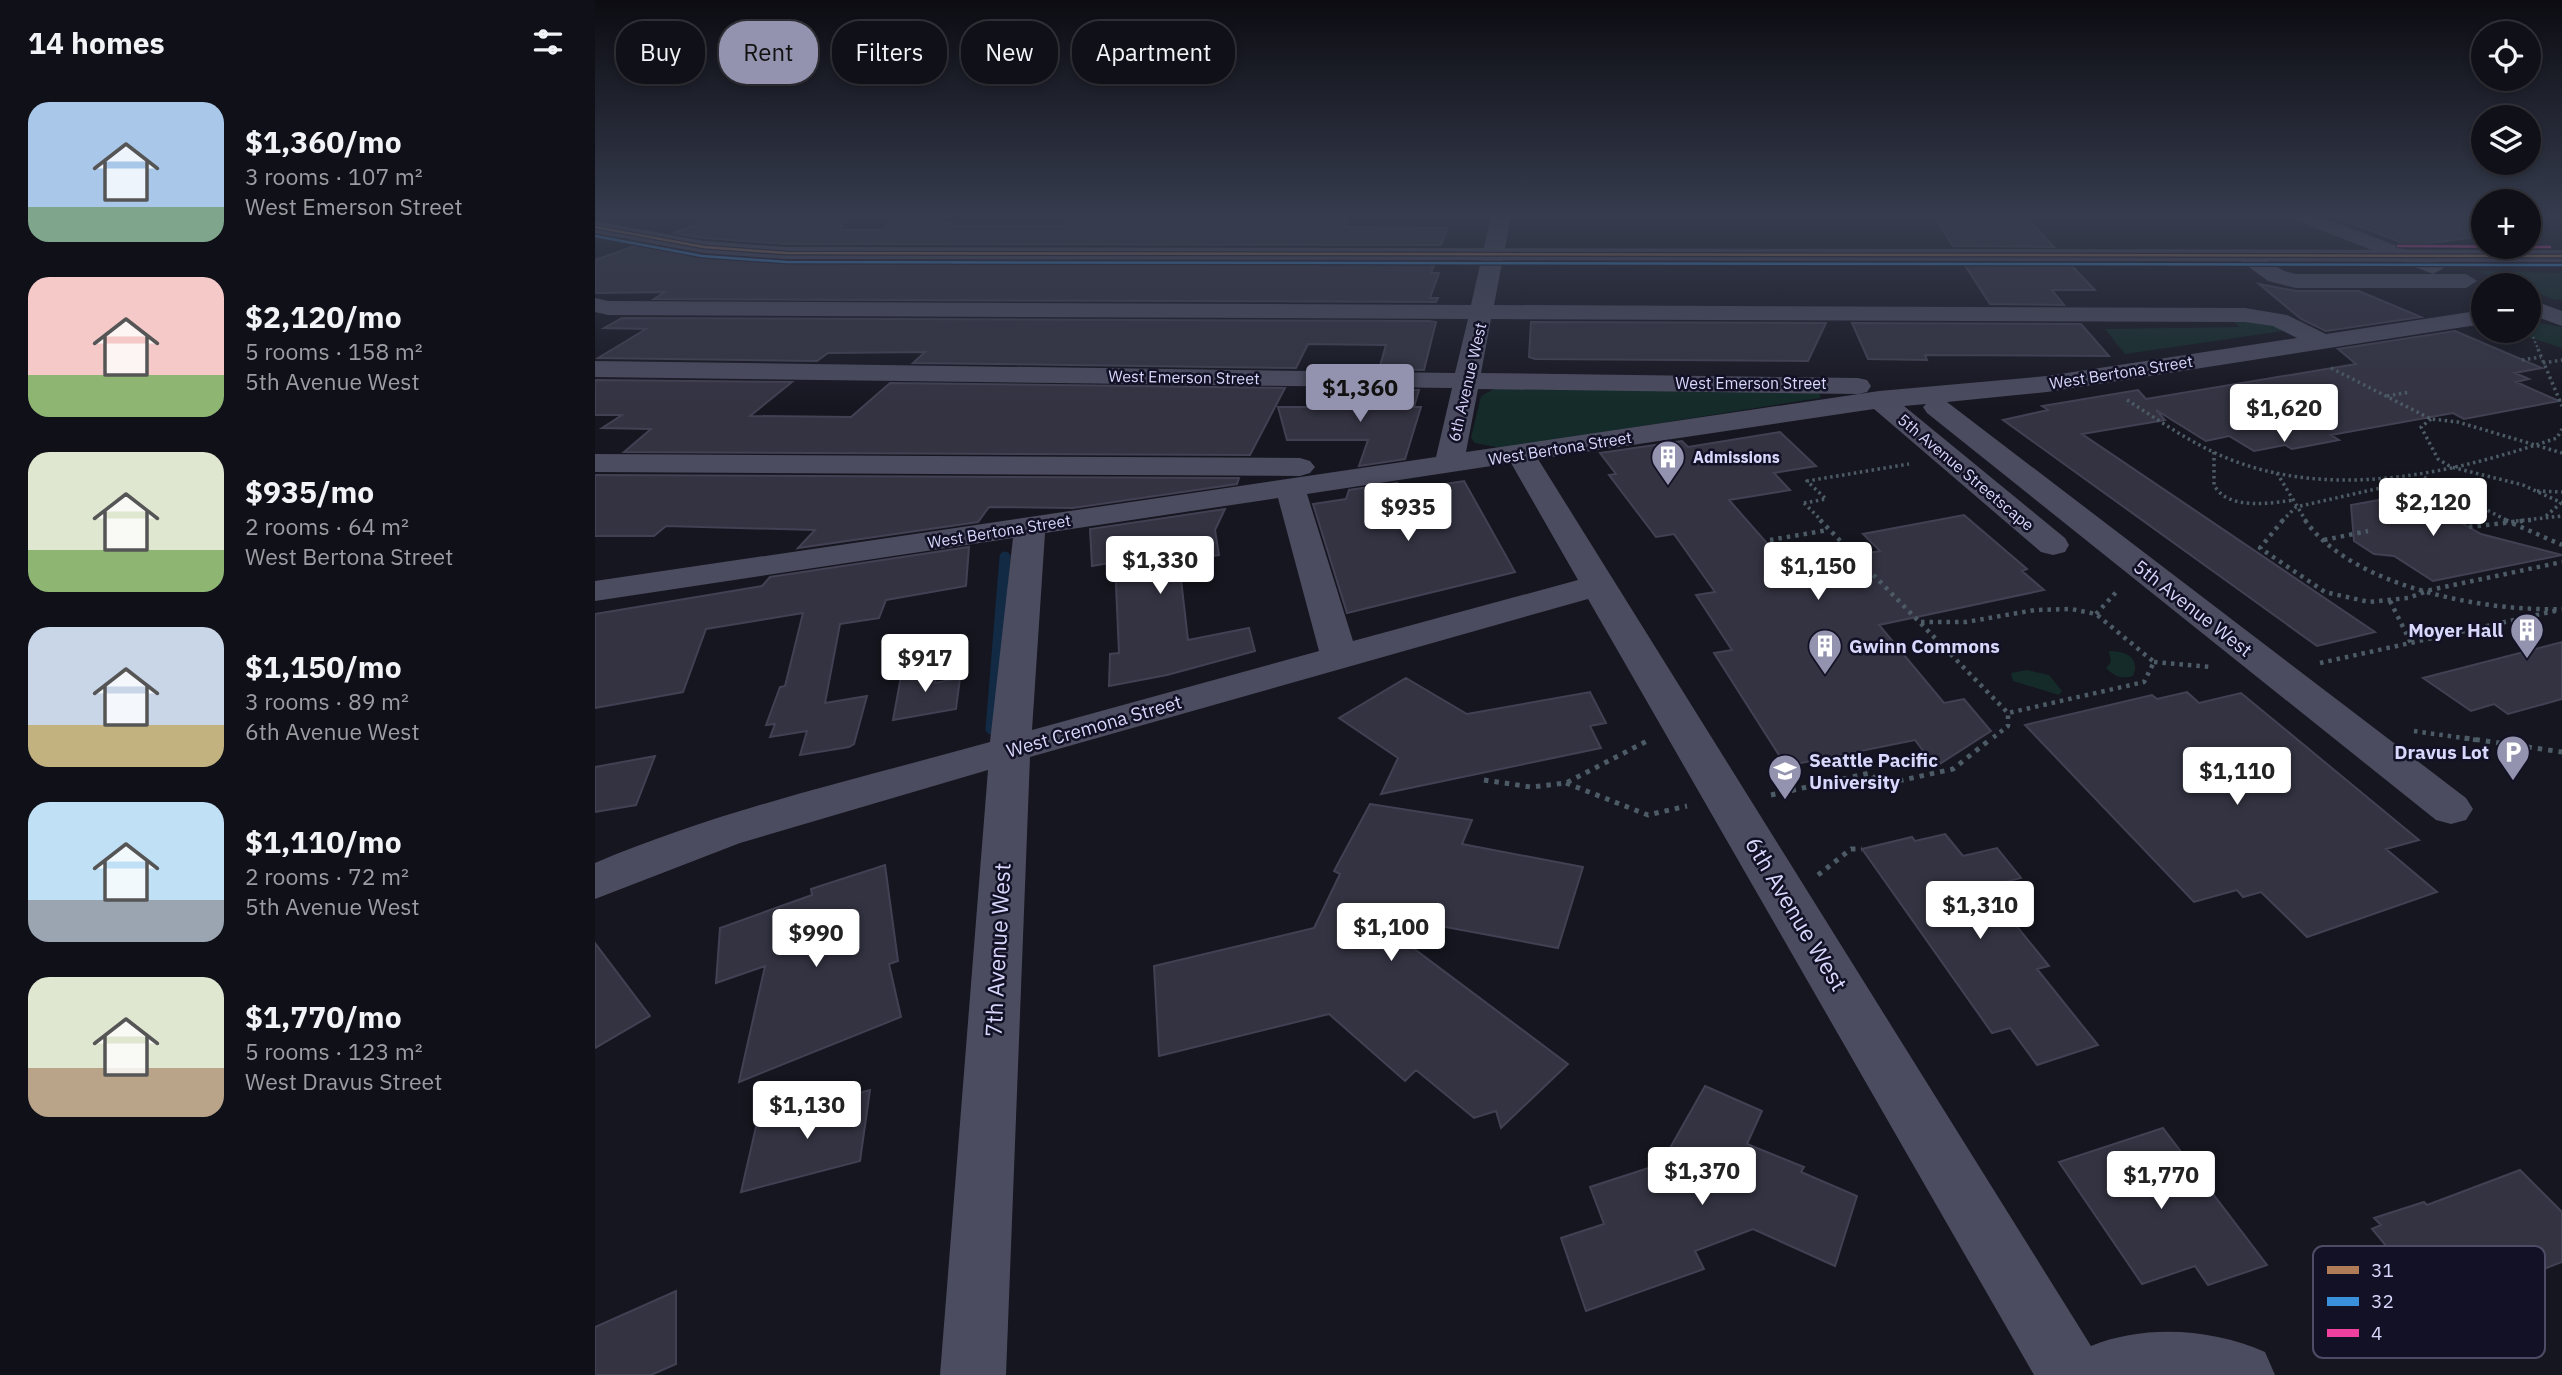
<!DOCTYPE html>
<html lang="en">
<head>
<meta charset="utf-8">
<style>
	body { margin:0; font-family:"IBM Plex Sans",sans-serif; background:#191921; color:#f1f3f6; height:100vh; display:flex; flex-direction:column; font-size:26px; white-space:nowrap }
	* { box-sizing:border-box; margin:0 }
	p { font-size:23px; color:#9c9da2 }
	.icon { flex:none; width:38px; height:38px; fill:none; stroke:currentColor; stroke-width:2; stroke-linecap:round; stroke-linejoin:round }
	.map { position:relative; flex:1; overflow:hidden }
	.panel { display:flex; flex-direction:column; background:#101018; width:595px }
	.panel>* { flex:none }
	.hud { position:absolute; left:21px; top:21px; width:665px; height:63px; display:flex; gap:14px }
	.buttons { position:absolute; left:1876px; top:21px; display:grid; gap:14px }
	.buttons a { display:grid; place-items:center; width:70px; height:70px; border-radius:50%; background:#101018; box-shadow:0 4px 10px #0003,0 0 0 2px #303037; font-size:35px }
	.price { position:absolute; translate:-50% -60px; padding:0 16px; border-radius:7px; background:#fff; color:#222; font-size:23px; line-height:46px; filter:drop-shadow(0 2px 4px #0008) }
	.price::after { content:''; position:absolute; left:50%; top:42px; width:21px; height:16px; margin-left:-10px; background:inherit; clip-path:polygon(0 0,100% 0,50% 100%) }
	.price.on { background:#9493af; color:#111 }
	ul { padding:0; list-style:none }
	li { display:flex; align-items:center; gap:21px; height:175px; padding:0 28px }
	li span { display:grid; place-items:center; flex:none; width:196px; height:140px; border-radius:21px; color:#555 }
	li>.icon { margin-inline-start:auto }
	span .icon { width:84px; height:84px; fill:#fffc; stroke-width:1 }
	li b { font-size:30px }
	h2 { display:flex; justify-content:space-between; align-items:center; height:84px; padding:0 28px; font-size:30px }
	.chip { padding:0 24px; border-radius:28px; background:#101018; box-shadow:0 4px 10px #0003,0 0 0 2px #303037; font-size:24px; line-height:63px }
	.chip.on { background:#9493af; color:#111 }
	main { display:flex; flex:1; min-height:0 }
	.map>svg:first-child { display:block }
	.green { fill:#142b29 }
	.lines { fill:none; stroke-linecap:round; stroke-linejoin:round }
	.stream { stroke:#122a43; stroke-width:11 }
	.building { fill:#343342; stroke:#424153; stroke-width:2 }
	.path-far3 { stroke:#4c5b65; stroke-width:2.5; stroke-dasharray:2 2.5; stroke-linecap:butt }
	.path-far2 { stroke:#4c5b65; stroke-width:3.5; stroke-dasharray:2.5 3.5; stroke-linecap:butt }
	.path-far1 { stroke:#4c5b65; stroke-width:4.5; stroke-dasharray:3.5 5; stroke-linecap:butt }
	.path { stroke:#4c5b65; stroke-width:5; stroke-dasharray:4.5 6; stroke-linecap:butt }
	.minor { fill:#4c4c60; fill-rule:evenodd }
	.major { fill:#524d65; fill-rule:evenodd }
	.bus-1-casing { stroke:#121125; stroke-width:5 }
	.bus-2-casing { stroke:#121125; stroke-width:5 }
	.bus-3-casing { stroke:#121125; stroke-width:5 }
	.bus-1 { stroke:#b07c57; stroke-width:2.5 }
	.bus-2 { stroke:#3a90db; stroke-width:2.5 }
	.bus-3 { stroke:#f240a1; stroke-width:2.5 }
	.labels { text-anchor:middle; stroke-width:5; stroke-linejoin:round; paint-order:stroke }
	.far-street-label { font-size:16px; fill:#d8d7fc; stroke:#121125 }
	.far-poi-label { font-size:16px; font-weight:bold; fill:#d8d7fc; stroke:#121125; text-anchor:start }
	.street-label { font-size:19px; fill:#d8d7fc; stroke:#121125 }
	.poi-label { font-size:19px; font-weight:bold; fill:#d8d7fc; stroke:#121125; text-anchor:end }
	.near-street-label { font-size:23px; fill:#d8d7fc; stroke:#121125 }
	.key { fill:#121125; stroke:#4d4c66; stroke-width:2 }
	.key-label { font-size:19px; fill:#d8d7fc }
</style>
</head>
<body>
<main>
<section class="panel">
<h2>14 homes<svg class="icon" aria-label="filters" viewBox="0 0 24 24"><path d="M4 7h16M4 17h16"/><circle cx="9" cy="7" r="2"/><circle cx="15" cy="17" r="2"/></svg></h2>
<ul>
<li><span style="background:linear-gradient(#a9c7e8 75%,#7fa58c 0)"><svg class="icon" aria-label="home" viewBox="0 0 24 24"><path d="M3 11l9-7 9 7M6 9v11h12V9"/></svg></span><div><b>$1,360/mo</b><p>3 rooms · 107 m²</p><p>West Emerson Street</p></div></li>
<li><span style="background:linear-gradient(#f6c9c9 70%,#8fb573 0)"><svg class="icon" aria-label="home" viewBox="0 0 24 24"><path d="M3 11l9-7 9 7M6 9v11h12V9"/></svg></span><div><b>$2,120/mo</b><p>5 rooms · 158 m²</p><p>5th Avenue West</p></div></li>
<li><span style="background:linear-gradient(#dfe7d0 70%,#8fb573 0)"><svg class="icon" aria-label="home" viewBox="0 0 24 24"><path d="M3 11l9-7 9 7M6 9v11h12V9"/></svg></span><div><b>$935/mo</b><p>2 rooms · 64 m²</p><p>West Bertona Street</p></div></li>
<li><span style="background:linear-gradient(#c9d6e8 70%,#c2b280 0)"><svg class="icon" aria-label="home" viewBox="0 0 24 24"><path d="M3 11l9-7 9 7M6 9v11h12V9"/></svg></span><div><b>$1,150/mo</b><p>3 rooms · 89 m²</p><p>6th Avenue West</p></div></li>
<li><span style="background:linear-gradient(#bfe0f5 70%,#9aa5b1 0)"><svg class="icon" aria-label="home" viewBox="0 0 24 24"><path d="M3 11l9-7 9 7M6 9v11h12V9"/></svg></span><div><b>$1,110/mo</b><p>2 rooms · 72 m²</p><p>5th Avenue West</p></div></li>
<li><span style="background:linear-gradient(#dfe7d0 65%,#b9a48a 0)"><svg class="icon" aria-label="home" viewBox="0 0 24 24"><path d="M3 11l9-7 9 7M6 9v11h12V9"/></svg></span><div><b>$1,770/mo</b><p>5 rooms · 123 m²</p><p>West Dravus Street</p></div></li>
</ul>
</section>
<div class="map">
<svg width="1967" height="1375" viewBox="0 0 1967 1375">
	<rect width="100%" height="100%" fill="#161620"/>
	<!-- green -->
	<path class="green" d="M 1882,271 L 1967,273 L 1967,299 L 1961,300 L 1934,290 L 1934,285 L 1920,285 Z
		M 1634,317 L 1695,330 L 1530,354 L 1510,329 L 1645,327 Z
		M 1934,321 L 1967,327 L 1967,348 L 1915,331 L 1934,331 Z
		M 899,389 L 1218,391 L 1225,394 L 1225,398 L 906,448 L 880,443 L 876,438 L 886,396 Z
		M 1514,651 C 1530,651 1546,657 1538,676 C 1526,679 1520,677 1511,668 L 1516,662 Z
		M 1432,670 L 1454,675 L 1467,691 L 1464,695 L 1418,681 L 1416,673 Z"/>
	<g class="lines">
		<!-- stream -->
		<path class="stream" d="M 396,729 L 410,557"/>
	</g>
	<!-- building -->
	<path class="building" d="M 127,216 L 245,216 L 247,230 L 286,230 L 299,221 L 315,219 L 359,224 L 357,226 L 468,226 L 472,222 L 563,220 L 567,216 L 754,216 L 749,227 L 853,228 L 846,245 L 191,244 L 109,238 L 78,233 Z
		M 1339,216 L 1431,217 L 1459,247 L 1358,246 Z
		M 1744,216 L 1888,216 L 1888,236 L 1815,246 L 1744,218 Z
		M 45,244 L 109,256 L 191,262 L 840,263 L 836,273 L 844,273 L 835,298 L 843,298 L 841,302 L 59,299 L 70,292 L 0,293 L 0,260 Z
		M 1369,264 L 1475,264 L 1500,290 L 1457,290 L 1469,305 L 1395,304 Z
		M 1664,284 L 1701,291 L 1764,291 L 1826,317 L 1731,331 L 1706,319 Z
		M 27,318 L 834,321 L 841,322 L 829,370 L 784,369 L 791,345 L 713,344 L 701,368 L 318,363 L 330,352 L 233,353 L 222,361 L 3,358 L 51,329 L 9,328 Z
		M 936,322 L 1231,323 L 1213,361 L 940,359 L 934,357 Z
		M 1257,323 L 1486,324 L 1514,356 L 1330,355 L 1332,360 L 1273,359 Z
		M 1860,331 L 1947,368 L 1920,373 L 1934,379 L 1921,382 L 1964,401 L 1869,419 L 1858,413 L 1736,435 L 1744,440 L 1697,449 L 1690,445 L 1659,451 L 1634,436 L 1611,441 L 1561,410 L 1570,420 L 1487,434 L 1780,632 L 1722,646 L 1408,420 L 1453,410 L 1447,406 L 1543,390 L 1551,399 L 1761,364 L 1743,349 Z
		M 0,380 L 197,382 L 155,416 L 256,417 L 295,383 L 690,388 L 655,455 L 29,452 L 56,429 L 7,428 L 27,415 L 0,415 Z
		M 777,390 L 824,390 L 819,407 L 826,407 L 810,459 L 764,466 L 773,440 L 692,440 L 683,407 L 772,407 Z
		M 1185,432 L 1221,466 L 1179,473 L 1195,490 L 1134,500 L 1193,567 L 1285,551 L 1268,534 L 1369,515 L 1432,569 L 1427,571 L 1449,590 L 1284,625 L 1349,703 L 1369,699 L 1396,731 L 1340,767 L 1320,740 L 1191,766 L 1119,653 L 1137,650 L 1101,595 L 1120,592 L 1079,534 L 1061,537 L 1014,475 L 1021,474 L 1005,453 L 1087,441 L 1093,447 Z
		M 0,475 L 644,478 L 642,484 L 478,508 L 394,507 L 383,522 L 203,548 L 220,530 L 71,526 L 59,536 L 0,536 Z
		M 869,481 L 920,572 L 752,613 L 718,504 L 751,499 L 754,490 L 802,483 L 799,492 Z
		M 1822,493 L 1839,498 L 1858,509 L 1858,518 L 1886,534 L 1967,555 L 1838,581 L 1799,556 L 1779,554 L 1759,541 L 1756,505 Z
		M 630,509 L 620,530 L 624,555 L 584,562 L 593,640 L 654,628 L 660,651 L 572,675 L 514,686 L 515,654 L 524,653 L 520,562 L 497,566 L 495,529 Z
		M 374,547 L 371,586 L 291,600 L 284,618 L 245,624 L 230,703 L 272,696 L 259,744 L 254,747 L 205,755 L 212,731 L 175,737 L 180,724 L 171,725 L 185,687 L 190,686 L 208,613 L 111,629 L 88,692 L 0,708 L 0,614 L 167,586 L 175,577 Z
		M 1967,642 L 1967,699 L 1913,714 L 1899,704 L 1876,711 L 1828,678 Z
		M 343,665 L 340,683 L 365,678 L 361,709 L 298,720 L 307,671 Z
		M 811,678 L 872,714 L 995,692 L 1011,723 L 995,726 L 1006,748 L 786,794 L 803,758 L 744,718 Z
		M 1592,692 L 1604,703 L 1646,693 L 1824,840 L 1791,849 L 1842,892 L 1712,937 L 1666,892 L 1648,897 L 1642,890 L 1599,902 L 1430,725 L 1557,695 L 1562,699 Z
		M 60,756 L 41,805 L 0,812 L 0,767 Z
		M 775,804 L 877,820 L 867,844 L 988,867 L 963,948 L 770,912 L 973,1064 L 906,1128 L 901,1111 L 879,1118 L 821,1070 L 810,1081 L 734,1014 L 564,1056 L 559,966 L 719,928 L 745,874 L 739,871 Z
		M 1350,834 L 1368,856 L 1402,848 L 1426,878 L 1390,887 L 1454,966 L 1442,969 L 1503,1045 L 1442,1065 L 1415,1028 L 1397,1033 L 1267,849 L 1317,837 L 1320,841 Z
		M 290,865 L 303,961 L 294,964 L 306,1017 L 144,1082 L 170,966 L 121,983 L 125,928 L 217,895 L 216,889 Z
		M 0,943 L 55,1016 L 0,1048 Z
		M 1110,1086 L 1167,1111 L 1152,1144 L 1209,1167 L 1206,1172 L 1262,1196 L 1240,1266 L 1158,1229 L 1100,1251 L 1109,1269 L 991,1311 L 966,1238 L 1009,1224 L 995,1187 L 1066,1164 Z
		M 275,1090 L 265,1161 L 146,1192 L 163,1118 Z
		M 1568,1128 L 1672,1265 L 1613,1285 L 1600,1266 L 1547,1284 L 1464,1162 Z
		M 1925,1170 L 1967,1212 L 1967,1262 L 1910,1284 L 1944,1323 L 1883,1345 L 1823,1274 L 1816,1276 L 1777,1229 L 1786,1225 L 1779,1218 L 1829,1202 L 1832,1205 Z
		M 81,1291 L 81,1364 L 56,1375 L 0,1375 L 0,1327 Z"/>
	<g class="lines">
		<!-- path-far3 -->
		<path class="path-far3" d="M 1938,337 L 1944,351"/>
		<!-- path-far2 -->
		<path class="path-far2" d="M 1943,349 L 1967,406
			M 1927,360 L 1946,357
			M 1948,363 L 1967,360
			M 1736,368 L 1836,419 L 1863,422 L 1967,453
			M 1792,396 L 1815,392
			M 1532,400 C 1565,421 1597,444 1634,459 C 1740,501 1858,473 1962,438 L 1967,429
			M 1836,419 L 1826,427 L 1843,459 L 1856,467 L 1928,485 L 1967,503
			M 1619,452 L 1619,485 C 1633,511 1676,503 1700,500
			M 1682,473 L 1711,521
			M 1829,477 L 1913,521
			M 1942,491 L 1967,492
			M 1209,503 L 1231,499 L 1212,481 L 1314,464
			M 1209,503 L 1227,521
			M 1951,516 L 1966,503
			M 1687,521 L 1701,507 L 1803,484 L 1801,479
			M 1921,521 L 1967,516"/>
		<!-- path-far1 -->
		<path class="path-far1" d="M 1225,520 L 1413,713 L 1413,726 L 1395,740
			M 1688,520 L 1665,548 L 1730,592 L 1774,602 L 1813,598 L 1835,590 L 1967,562
			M 1710,520 C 1756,587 1891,612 1967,609
			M 1910,520 L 1967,545
			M 1874,527 L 1936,520
			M 1175,540 L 1233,530
			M 1729,540 L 1773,531
			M 1795,601 L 1816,643
			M 1501,614 L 1524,589
			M 1326,622 L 1371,622 L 1440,610 L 1476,609 L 1501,614 L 1559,662 L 1549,682 L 1413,713
			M 1559,662 L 1616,667
			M 1725,663 L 1964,610
			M 1819,731 L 1882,740"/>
		<!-- path -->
		<path class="path" d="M 1870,738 L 1967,752
			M 889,780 L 936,787 L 971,783 L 1052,741
			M 971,783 L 1053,815 L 1092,806
			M 1176,795 L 1275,773 L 1285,785 L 1358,769 L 1397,738
			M 1223,875 L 1256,849 L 1267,849"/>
		<!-- minor -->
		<path class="minor" d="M 896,216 L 916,216 L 899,305 L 1650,308 L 1692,315 L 1731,334 L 1888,310 L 1888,324 L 1452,392 L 1352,402 L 1871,798 L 1878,809 L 1871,820 L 1856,824 L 1841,820 L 1332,413 L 1328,407 L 1331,404 L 1309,406 L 1470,538 L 1474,545 L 1470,552 L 1458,555 L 1446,552 L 1279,409 L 943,459 L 1496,1346 C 1551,1324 1617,1329 1670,1352 L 1680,1375 L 1439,1375 L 993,599 L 435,757 L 411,1375 L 345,1375 L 393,770 L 145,843 L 0,899 L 0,863 C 127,809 263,779 395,742 L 418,538 L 0,601 L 0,581 L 841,457 L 857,388 L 0,377 L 0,361 L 860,373 L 873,319 L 13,315 L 0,312 L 0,298 L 13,301 L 876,305 ZM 896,319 L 1650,322 L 1678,326 L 1702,338 L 1452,376 L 1284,391 L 871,452 L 883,389 L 1263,394 L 1272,392 L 1276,386 L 1272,380 L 1263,378 L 886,373 ZM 916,463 L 983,580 L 758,641 L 712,494 ZM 683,498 L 724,651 L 437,730 L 450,533 Z
			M 1697,216 L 1724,216 L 1846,263 L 1849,268 L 1838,274 L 1871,274 L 1882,281 L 1871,288 L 1701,288 L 1673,281 L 1643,259 L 1639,255 L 1650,249 L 1689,271 L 1701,274 L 1838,274 L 1700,220 Z
			M 1934,299 L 1967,311 L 1967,326 L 1934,314 Z
			M 0,454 L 705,458 L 715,461 L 720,467 L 715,473 L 705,476 L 0,472 Z"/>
		<!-- major -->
		<path class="major" d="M 0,221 L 109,241 L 191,247 L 1967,250 L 1967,262 L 191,259 L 109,253 L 0,233 Z"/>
		<!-- bus-1 casing -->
		<g class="bus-1-casing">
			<path id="bus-1" d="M 0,227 L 109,247 L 191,253 L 1967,256"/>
		</g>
		<!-- bus-2 casing -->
		<g class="bus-2-casing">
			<path id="bus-2" d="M 0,236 L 107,256 L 191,262 L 1967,265"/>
		</g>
		<!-- bus-3 casing -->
		<g class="bus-3-casing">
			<path id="bus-3" d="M 1803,246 L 1955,247"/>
		</g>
		<!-- bus-1 -->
		<use href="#bus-1" class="bus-1"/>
		<!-- bus-2 -->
		<use href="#bus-2" class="bus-2"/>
		<!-- bus-3 -->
		<use href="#bus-3" class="bus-3"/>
	</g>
	<!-- sky -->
	<linearGradient id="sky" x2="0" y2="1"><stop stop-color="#0c0c12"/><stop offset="0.53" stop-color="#363c4e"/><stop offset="1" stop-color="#363c4e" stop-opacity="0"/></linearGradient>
	<rect width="1967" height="408" fill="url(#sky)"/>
	<!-- icons -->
	<defs>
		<g id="building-pin" transform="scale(1.75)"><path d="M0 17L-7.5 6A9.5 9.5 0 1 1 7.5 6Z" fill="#9493af" stroke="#121125"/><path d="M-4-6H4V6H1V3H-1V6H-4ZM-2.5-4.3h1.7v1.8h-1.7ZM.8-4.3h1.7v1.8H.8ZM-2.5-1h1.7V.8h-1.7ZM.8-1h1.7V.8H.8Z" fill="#fff"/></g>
		<g id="parking-pin" transform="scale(1.75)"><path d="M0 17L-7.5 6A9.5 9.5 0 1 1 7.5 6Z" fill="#9493af" stroke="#121125"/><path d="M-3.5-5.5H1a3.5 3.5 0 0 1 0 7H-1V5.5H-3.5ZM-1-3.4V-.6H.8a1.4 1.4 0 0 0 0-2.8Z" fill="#fff"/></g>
		<g id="university-pin" transform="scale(1.75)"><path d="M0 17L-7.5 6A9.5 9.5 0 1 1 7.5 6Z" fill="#9493af" stroke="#121125"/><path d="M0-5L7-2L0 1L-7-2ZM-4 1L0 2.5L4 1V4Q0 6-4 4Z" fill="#fff"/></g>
	</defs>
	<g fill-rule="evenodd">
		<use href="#building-pin" x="1073" y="457"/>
		<use href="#building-pin" x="1932" y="630"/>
		<use href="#building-pin" x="1230" y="646"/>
		<use href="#parking-pin" x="1918" y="752"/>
		<use href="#university-pin" x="1190" y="771"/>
	</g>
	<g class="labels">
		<!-- far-street labels -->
		<g class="far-street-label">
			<text transform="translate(1526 372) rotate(-9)" y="6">West Bertona Street</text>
			<text transform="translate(589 377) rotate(1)" y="6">West Emerson Street</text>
			<text transform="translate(872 382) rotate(-77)" y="6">6th Avenue West</text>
			<text x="1156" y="389">West Emerson Street</text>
			<text transform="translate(965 448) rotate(-9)" y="6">West Bertona Street</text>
			<text transform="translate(1371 472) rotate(40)" y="6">5th Avenue Streetscape</text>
			<text transform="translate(404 531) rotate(-9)" y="6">West Bertona Street</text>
		</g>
		<!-- far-poi labels -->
		<g class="far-poi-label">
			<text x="1098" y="463">Admissions</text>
		</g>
		<!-- street labels -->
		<g class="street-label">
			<text transform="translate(1598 608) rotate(38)" y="7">5th Avenue West</text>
			<text transform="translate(499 726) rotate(-16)" y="7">West Cremona Street</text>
		</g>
		<!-- poi labels -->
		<g class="poi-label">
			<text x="1908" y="637">Moyer Hall</text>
			<text x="1254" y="653" text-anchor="start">Gwinn Commons</text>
			<text x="1894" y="759">Dravus Lot</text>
			<text x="1214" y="767" text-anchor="start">Seattle Pacific<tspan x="1214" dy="22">University</tspan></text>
		</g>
		<!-- near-street labels -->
		<g class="near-street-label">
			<text transform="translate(1201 914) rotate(59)" y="8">6th Avenue West</text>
			<text transform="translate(403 950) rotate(-87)" y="8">7th Avenue West</text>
		</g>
	</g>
	<!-- legend -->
	<rect x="1718" y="1246" width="232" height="112" rx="10" class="key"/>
	<rect x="1732" y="1266" width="32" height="8" fill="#b07c57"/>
	<rect x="1732" y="1297" width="32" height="9" fill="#3a90db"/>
	<rect x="1732" y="1329" width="32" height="8" fill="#f240a1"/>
	<g class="key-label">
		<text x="1776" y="1277">31</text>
		<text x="1776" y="1308">32</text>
		<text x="1776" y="1340">4</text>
	</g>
</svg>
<div class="buttons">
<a><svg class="icon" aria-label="locate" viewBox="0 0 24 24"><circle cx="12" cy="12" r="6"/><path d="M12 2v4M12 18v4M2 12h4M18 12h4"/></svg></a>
<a><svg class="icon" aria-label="layers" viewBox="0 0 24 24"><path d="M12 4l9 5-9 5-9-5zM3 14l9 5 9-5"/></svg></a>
<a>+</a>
<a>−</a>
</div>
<b class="price on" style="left:765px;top:424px">$1,360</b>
<b class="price" style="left:1689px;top:444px">$1,620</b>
<b class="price" style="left:1838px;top:538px">$2,120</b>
<b class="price" style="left:813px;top:543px">$935</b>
<b class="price" style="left:565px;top:596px">$1,330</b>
<b class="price" style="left:1223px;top:602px">$1,150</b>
<b class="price" style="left:330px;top:694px">$917</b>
<b class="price" style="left:1642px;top:807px">$1,110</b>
<b class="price" style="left:1385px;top:941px">$1,310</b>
<b class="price" style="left:796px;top:963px">$1,100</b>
<b class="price" style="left:221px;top:969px">$990</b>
<b class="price" style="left:212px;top:1141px">$1,130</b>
<b class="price" style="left:1107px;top:1207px">$1,370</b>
<b class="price" style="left:1566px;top:1211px">$1,770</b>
<div class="hud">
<a class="chip">Buy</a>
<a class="chip on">Rent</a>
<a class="chip">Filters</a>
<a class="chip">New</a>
<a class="chip">Apartment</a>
</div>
</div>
</main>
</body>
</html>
